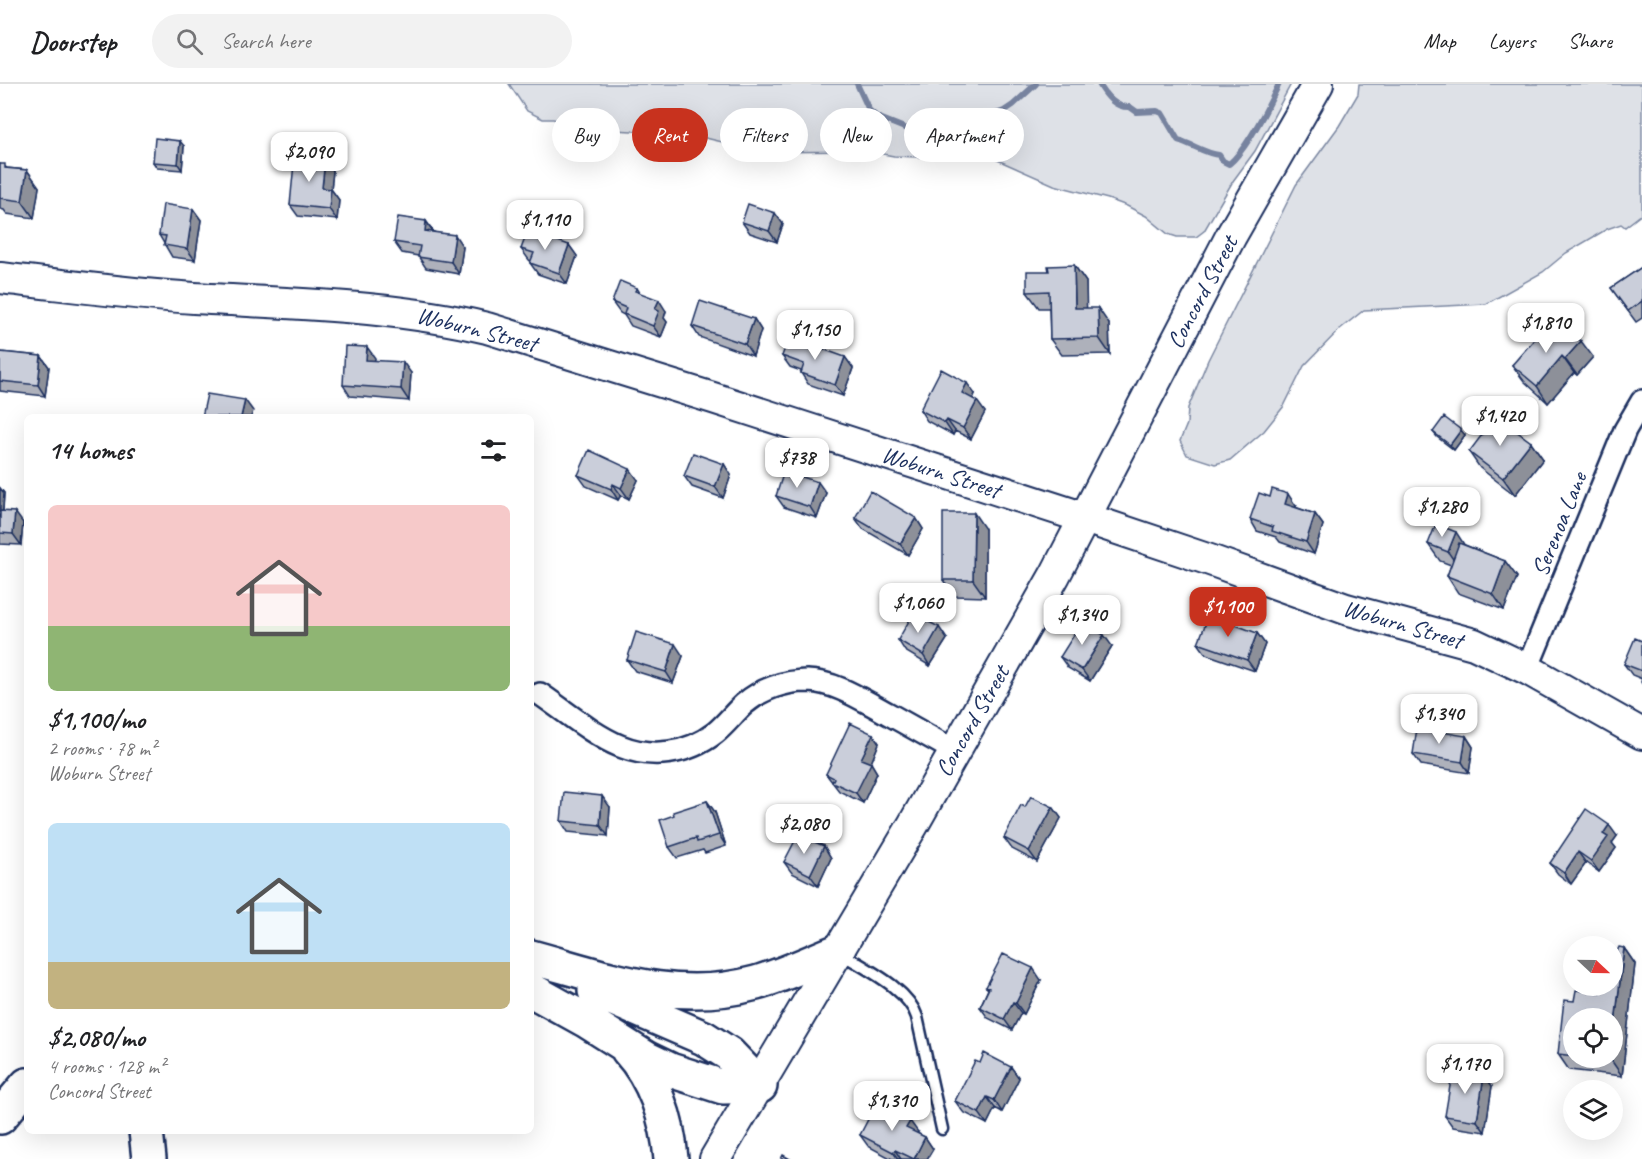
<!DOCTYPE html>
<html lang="en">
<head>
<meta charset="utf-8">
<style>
	body { margin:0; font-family:Caveat,sans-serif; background:#f2f2f2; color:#202124; height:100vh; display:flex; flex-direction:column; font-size:22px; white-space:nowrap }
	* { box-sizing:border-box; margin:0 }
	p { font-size:20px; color:#757577 }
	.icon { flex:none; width:33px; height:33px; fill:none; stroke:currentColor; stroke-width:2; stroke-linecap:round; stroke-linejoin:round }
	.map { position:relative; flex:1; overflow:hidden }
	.side { position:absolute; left:24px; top:330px; width:510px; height:720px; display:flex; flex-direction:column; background:#fff; border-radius:9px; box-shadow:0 6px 24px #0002 }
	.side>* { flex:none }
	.guide { position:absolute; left:552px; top:24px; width:570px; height:54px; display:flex; gap:12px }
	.needle { width:39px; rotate:112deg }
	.fabs { position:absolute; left:1563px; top:852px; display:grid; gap:12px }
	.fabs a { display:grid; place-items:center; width:60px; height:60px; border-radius:50%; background:#fff; box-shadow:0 6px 24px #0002; font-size:30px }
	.price { position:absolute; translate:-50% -51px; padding:0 14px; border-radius:12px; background:#fff; color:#222; font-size:20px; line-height:39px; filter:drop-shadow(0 2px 3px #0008) }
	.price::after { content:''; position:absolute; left:50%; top:36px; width:18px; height:14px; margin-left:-9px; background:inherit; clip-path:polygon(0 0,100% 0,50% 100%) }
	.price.selected { background:#c8321e; color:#fff }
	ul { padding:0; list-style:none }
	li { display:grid; align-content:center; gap:12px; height:318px; padding:0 24px }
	li span { display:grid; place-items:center; height:186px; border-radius:9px; color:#555 }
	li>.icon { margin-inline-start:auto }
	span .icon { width:108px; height:108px; fill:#fffc; stroke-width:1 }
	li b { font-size:26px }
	h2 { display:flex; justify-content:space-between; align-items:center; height:72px; padding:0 24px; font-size:26px }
	.pill { padding:0 21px; border-radius:27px; background:#fff; box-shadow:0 6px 24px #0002; font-size:21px; line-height:54px }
	.pill.selected { background:#c8321e; color:#fff }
	header { display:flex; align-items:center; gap:36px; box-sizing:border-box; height:84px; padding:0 30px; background:#fff; border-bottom:2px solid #e0e0e0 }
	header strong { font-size:28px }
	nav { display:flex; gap:33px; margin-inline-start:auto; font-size:21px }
	.search { width:420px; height:54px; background:#f2f2f2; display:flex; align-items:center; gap:15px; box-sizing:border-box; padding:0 21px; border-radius:33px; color:#757577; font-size:22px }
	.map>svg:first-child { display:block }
	.green { fill:#dee1e7; stroke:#7c88a2; stroke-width:1.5 }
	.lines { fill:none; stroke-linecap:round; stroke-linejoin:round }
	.stream { stroke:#77839f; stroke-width:6 }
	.lane-casing { stroke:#1b2f5e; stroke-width:15 }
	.street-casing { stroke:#1b2f5e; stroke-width:26 }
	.secondary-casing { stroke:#1b2f5e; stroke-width:34 }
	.highway-casing { stroke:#1b2f5e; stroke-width:38 }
	.lane { stroke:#fff; stroke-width:10 }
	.street { stroke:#fff; stroke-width:21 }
	.secondary { stroke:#fff; stroke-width:30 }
	.highway { stroke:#fff; stroke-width:33 }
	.wall { fill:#aeb1bb; stroke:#1b2f5e; stroke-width:1.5; fill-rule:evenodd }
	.shaded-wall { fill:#8d9099; stroke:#1b2f5e; stroke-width:1.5 }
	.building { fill:#caceda; stroke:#1b2f5e; stroke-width:1.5 }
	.labels { text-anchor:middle; stroke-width:4.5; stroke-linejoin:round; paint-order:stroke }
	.street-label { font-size:24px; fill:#1b2f5e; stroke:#fff }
</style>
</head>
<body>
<header>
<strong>Doorstep</strong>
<div class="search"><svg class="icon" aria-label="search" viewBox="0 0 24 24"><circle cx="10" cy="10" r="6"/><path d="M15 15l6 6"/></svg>Search here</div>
<nav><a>Map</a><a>Layers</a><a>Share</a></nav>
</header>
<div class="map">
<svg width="1642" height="1075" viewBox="0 0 1642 1075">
	<rect width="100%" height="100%" fill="#fff"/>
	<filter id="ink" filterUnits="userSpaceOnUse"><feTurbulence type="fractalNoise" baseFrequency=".0167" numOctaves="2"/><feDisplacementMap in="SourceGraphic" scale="12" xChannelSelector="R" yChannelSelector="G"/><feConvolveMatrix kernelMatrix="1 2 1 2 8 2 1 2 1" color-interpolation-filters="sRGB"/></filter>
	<g filter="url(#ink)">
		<!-- green -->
		<path class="green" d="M 509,0 L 1291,0 L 1255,67 L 1233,97 L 1204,147 L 1196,153 L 1177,153 L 1168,150 L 1146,132 L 1127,122 L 1108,115 L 1054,101 L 984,70 L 975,68 L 939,74 L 894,72 L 866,67 L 764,68 L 689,50 L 594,45 L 553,35 L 543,35 L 527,27 Z
			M 1359,0 L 1642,0 L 1642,130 L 1625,143 L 1621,140 L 1607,145 L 1566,169 L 1543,188 L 1486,220 L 1364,226 L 1340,245 L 1304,282 L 1284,322 L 1264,347 L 1230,376 L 1215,380 L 1187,371 L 1180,357 L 1187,340 L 1188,324 L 1208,276 L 1296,101 L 1339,42 L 1358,10 Z"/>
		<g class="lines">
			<!-- stream -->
			<path class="stream" d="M 857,0 L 869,26 L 877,33 L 932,55 L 942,57 L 964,53 L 993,31 L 1004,27 L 1013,21 L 1036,0
				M 1099,0 C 1106,12 1115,24 1130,23 L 1137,28 L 1157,27 L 1162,29 L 1178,56 C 1192,60 1206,70 1219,71 L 1223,77 L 1229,80 C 1248,64 1268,23 1279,0"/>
			<!-- lane casing -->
			<g class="lane-casing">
				<path id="lane" d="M 841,869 C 865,885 908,904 917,933 L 942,1045"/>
			</g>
			<!-- street casing -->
			<g class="street-casing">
				<path id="street" d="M 1527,585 L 1625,346 L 1642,317
					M 540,610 C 565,627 593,651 620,662 C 652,675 688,670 715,649 C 726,640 734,629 744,620 C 761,605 785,597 807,597 C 837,598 862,616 887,629 C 910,642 932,654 955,667"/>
			</g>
			<!-- secondary casing -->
			<g class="secondary-casing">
				<path id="secondary" d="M 0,194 C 65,201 129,210 194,214 C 293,220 391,221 487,244 L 713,314 L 1085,434 L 1210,476 L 1346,525 L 1474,560 L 1527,585 L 1642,650
					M 715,1075 L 913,741 L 1055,491 L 1231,152 L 1318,0"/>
			</g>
			<!-- highway casing -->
			<g class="highway-casing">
				<path id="highway" d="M 531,873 C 608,894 675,921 756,899 C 784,891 811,878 838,867
					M 531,906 L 587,937 L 647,975 L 670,986 L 723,1003 L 760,1002
					M 595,907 L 704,954 L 729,970 L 760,1002
					M 628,966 C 654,994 668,1036 671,1075
					M 0,1033 L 27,1001
					M 146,1047 L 149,1075"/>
			</g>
			<!-- lane -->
			<use href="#lane" class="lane"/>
			<!-- street -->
			<use href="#street" class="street"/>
			<!-- secondary -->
			<use href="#secondary" class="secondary"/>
			<!-- highway -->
			<use href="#highway" class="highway"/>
		</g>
		<!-- wall -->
		<path class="wall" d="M 184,62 L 182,86 L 157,84 L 153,78 Z
			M 315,75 L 325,76 L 333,87 L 331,105 L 339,116 L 337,136 L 298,132 L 290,121 Z
			M 0,80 L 7,84 L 27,86 L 39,103 L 34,134 L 7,130 L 4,126 L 0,125 Z
			M 193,125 L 201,136 L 195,176 L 172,173 L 159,151 Z
			M 426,137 L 434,148 L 463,163 L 459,190 L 426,184 L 418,172 L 402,169 L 394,158 Z
			M 742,138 L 783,140 L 777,158 L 750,149 Z
			M 569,161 L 577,172 L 567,200 L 538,190 L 530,179 L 531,177 L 529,176 L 521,165 Z
			M 1074,181 L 1086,198 L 1086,224 L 1109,240 L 1110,270 L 1062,271 L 1050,255 L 1049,224 L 1039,224 L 1027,208 L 1049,187 Z
			M 1642,183 L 1642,234 L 1636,238 L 1611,204 Z
			M 637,204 L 640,209 L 666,227 L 664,234 L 667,238 L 661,253 L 631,242 L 624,231 L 620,229 L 612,218 Z
			M 754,235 L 761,246 L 753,272 L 699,253 L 692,242 Z
			M 1544,256 L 1593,273 L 1577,291 L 1574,289 L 1548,319 L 1524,297 L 1512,281 Z
			M 0,268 L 41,272 L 49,283 L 45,312 L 0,307 Z
			M 782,272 L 845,273 L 853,284 L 843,312 L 808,300 L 801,289 L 801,287 L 790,283 Z
			M 375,274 L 374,276 L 411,289 L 409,317 L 350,312 L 343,301 Z
			M 975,310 L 973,315 L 985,328 L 971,355 L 955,347 L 953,351 L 927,337 L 920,326 Z
			M 1433,348 L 1465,351 L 1454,366 L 1437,353 Z
			M 1531,358 L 1543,375 L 1515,411 L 1480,384 L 1469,368 Z
			M 724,380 L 731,391 L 723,414 L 692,403 L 684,392 Z
			M 578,391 L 638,396 L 629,415 L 621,411 L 618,416 L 586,402 Z
			M 0,404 L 4,409 L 3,427 L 23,439 L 21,461 L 0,460 Z
			M 826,409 L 817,434 L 784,423 L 776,412 Z
			M 1296,422 L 1295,423 L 1315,430 L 1323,441 L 1314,470 L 1280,458 L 1276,453 L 1257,447 L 1250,435 Z
			M 855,434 L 916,434 L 923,445 L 908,471 L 863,445 Z
			M 985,445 L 985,513 L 954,512 L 943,496 Z
			M 1428,460 L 1465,461 L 1505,477 L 1517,493 L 1504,526 L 1458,509 L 1447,492 L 1451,481 L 1440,477 Z
			M 1257,549 L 1265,560 L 1255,587 L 1206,570 L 1198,559 Z
			M 947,555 L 930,582 L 905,567 L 898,556 Z
			M 1642,557 L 1642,600 L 1641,598 L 1642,595 L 1632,591 L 1624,580 Z
			M 1112,562 L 1090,597 L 1068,584 L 1060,573 Z
			M 683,572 L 673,599 L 635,587 L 627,576 Z
			M 873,650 L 879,659 L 871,679 L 877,689 L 863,719 L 839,707 L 826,690 Z
			M 1466,652 L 1473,663 L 1469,689 L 1421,681 L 1413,670 Z
			M 707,717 L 715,728 L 726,762 L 705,769 L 703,766 L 677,774 L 669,763 L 674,731 Z
			M 610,723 L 608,752 L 568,748 L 561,737 Z
			M 1053,723 L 1061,734 L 1037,778 L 1012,765 L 1004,754 Z
			M 1617,752 L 1612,759 L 1616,764 L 1599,788 L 1586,779 L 1571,800 L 1558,790 L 1550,779 Z
			M 824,762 L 831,774 L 818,802 L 792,789 L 784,778 Z
			M 1624,864 L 1635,880 L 1622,992 L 1569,986 L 1558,970 L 1574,917 L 1600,909 ZM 1574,934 L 1612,974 L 1574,974 Z
			M 1041,896 L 1024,930 L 1021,929 L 1012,946 L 988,934 L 980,923 L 988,905 L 986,903 Z
			M 980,979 L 1011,983 L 1019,994 L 1002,1028 L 995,1024 L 987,1040 L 963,1028 L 955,1017 Z
			M 1475,990 L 1484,991 L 1492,1002 L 1485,1048 L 1453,1043 L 1445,1032 Z
			M 918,1048 L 917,1049 L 925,1053 L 933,1065 L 927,1075 L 892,1075 L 868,1062 L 860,1051 Z"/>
		<!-- shaded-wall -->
		<path class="shaded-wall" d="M 180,57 L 184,62 L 182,86 L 178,80 Z
			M 325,76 L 333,87 L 331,105 L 339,116 L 337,136 L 329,125 L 322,104 Z
			M 27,86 L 39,103 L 34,134 L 22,117 Z
			M 193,125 L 201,136 L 195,176 L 187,165 Z
			M 775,129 L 783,140 L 777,158 L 769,147 Z
			M 426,137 L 434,149 L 425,147 Z
			M 455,151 L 463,163 L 459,190 L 451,178 Z
			M 569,161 L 577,172 L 567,200 L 559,189 Z
			M 1074,181 L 1086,198 L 1087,241 L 1075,224 Z
			M 659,216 L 666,227 L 664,234 L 667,238 L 661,253 L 653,242 L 655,225 Z
			M 1098,224 L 1109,240 L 1110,270 L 1099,254 Z
			M 754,235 L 761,246 L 753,272 L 745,260 Z
			M 1581,257 L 1593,273 L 1577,291 L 1565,275 Z
			M 367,263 L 375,274 L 374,287 L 366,276 Z
			M 41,272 L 49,283 L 45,312 L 38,301 Z
			M 1562,272 L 1574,289 L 1548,319 L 1537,302 Z
			M 845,273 L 853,284 L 843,312 L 835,301 Z
			M 403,278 L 411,289 L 409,317 L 401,305 Z
			M 967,299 L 975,310 L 970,320 L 962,309 Z
			M 245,316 L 253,327 L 251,333 L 241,333 Z
			M 977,317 L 985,328 L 971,355 L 963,344 Z
			M 947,336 L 955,347 L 953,351 L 945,339 Z
			M 1461,346 L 1465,351 L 1454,366 L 1450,361 Z
			M 1531,358 L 1543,375 L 1515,411 L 1503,394 Z
			M 724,380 L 731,391 L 723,414 L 715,403 Z
			M 630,385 L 638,396 L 629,415 L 621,404 Z
			M 818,398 L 826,409 L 817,434 L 810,423 Z
			M 613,400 L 621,411 L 618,416 L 611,405 Z
			M 0,404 L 4,409 L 2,438 L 0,435 Z
			M 1288,410 L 1296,422 L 1293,431 L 1285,420 Z
			M 15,428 L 23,439 L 21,461 L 13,450 Z
			M 974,429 L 985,445 L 985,513 L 973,496 Z
			M 1315,430 L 1323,441 L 1314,470 L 1306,458 Z
			M 916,434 L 923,445 L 908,471 L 900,460 Z
			M 1456,448 L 1467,465 L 1459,484 L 1448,468 Z
			M 1505,477 L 1517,493 L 1504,526 L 1493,510 Z
			M 939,543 L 947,555 L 930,582 L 923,571 Z
			M 1257,549 L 1265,560 L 1255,587 L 1247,576 Z
			M 1104,551 L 1112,562 L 1090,597 L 1082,586 Z
			M 675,560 L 683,572 L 673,599 L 666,588 Z
			M 873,650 L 879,659 L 871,679 L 877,689 L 863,719 L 856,709 L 861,675 Z
			M 1466,652 L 1473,663 L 1469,689 L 1462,678 Z
			M 602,712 L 610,723 L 608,752 L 600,741 Z
			M 707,717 L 715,728 L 726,762 L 719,751 Z
			M 1053,723 L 1061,734 L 1037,778 L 1029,767 Z
			M 1609,741 L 1617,752 L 1612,759 L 1616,764 L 1599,788 L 1591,777 L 1603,750 Z
			M 824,762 L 831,774 L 818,802 L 810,791 Z
			M 1578,768 L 1586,779 L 1571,800 L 1564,789 Z
			M 1624,864 L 1635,880 L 1622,992 L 1611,976 L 1611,974 L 1612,974 L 1612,964 Z
			M 1033,884 L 1041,896 L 1024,930 L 1016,919 Z
			M 1013,918 L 1021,929 L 1012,946 L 1004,935 Z
			M 1011,983 L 1019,994 L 1002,1028 L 994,1016 Z
			M 1484,991 L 1492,1002 L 1485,1048 L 1477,1037 Z
			M 987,1013 L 995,1024 L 987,1040 L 979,1029 Z
			M 910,1037 L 918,1048 L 914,1055 L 906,1044 Z
			M 925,1053 L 933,1065 L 927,1075 L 914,1075 Z
			M 895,1066 L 901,1075 L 898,1075 L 893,1068 Z"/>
		<!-- building -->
		<path class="building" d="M 155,54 L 180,57 L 178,80 L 153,78 Z
			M 295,69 L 312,71 L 312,75 L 325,76 L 322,104 L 331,105 L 329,125 L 290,121 Z
			M 0,80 L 5,80 L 5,84 L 27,86 L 22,117 L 0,114 Z
			M 163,120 L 193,125 L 187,165 L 164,161 L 166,152 L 159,151 Z
			M 748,120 L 775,129 L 769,147 L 742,138 Z
			M 398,133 L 426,137 L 425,147 L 455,151 L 451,178 L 418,173 L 420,162 L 394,158 Z
			M 528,146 L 569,161 L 559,189 L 530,179 L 534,169 L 521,165 Z
			M 1074,181 L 1075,224 L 1098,224 L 1099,254 L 1050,255 L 1049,207 L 1027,208 L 1027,187 L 1049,187 L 1048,182 Z
			M 1642,183 L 1642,217 L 1628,227 L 1611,204 Z
			M 620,197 L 637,204 L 635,207 L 659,216 L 655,225 L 659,227 L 653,242 L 624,230 L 626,224 L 612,218 Z
			M 700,217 L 754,235 L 745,260 L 692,242 Z
			M 1560,238 L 1581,257 L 1565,275 L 1562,272 L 1537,302 L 1512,281 L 1538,251 L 1544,256 Z
			M 789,253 L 845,273 L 835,301 L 801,289 L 804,280 L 782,272 Z
			M 345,262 L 367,263 L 366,276 L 403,278 L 401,305 L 343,301 Z
			M 0,268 L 41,272 L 38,301 L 0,297 Z
			M 941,285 L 967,299 L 962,309 L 977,317 L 963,344 L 947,336 L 945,339 L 920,326 Z
			M 207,310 L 245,316 L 241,333 L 202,333 Z
			M 1496,332 L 1531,358 L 1503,394 L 1469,368 Z
			M 1444,333 L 1461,346 L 1450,361 L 1433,348 Z
			M 589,366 L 630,385 L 621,404 L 613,400 L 611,405 L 578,391 Z
			M 693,369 L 724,380 L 715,403 L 684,392 Z
			M 784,387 L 818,398 L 810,423 L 776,412 Z
			M 1272,405 L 1288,410 L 1285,420 L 1315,430 L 1306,458 L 1272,447 L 1273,443 L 1250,435 L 1259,409 L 1270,413 Z
			M 870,407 L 916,434 L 900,460 L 855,434 Z
			M 0,427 L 15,428 L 13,450 L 0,449 Z
			M 943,429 L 974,429 L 973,496 L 943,496 Z
			M 1436,440 L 1456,448 L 1448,468 L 1428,460 Z
			M 1459,459 L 1505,477 L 1493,510 L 1447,492 Z
			M 913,530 L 939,543 L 923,571 L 898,556 Z
			M 1209,531 L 1257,549 L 1247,576 L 1198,559 Z
			M 1082,538 L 1104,551 L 1082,586 L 1060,573 Z
			M 636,548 L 675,560 L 666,588 L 627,576 Z
			M 1635,554 L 1642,557 L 1642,587 L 1624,580 Z
			M 850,639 L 873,650 L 861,675 L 871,679 L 856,709 L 832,698 L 834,694 L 826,690 Z
			M 1417,644 L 1466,652 L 1462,678 L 1413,670 Z
			M 564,708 L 602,712 L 600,741 L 561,737 Z
			M 1031,712 L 1053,723 L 1029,767 L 1004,754 L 1021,721 L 1025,723 Z
			M 707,717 L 719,751 L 697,758 L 696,754 L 669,763 L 660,736 L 674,731 L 673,728 Z
			M 1586,725 L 1609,741 L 1603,750 L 1608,753 L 1591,777 L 1578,768 L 1564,789 L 1550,779 Z
			M 798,751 L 824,762 L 810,791 L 784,778 Z
			M 1619,863 L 1624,864 L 1612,964 L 1612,934 L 1574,934 L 1574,972 L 1558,970 L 1564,916 L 1574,917 L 1576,906 L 1600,909 L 1603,902 L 1612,902 L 1612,879 Z
			M 1003,870 L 1033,884 L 1016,919 L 1013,918 L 1004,935 L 980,923 L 989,904 L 986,903 Z
			M 984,969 L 1011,983 L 994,1016 L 987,1013 L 979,1029 L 955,1017 L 975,977 L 980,979 Z
			M 1588,974 L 1611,974 L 1611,976 Z
			M 1453,984 L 1472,986 L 1471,989 L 1484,991 L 1477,1037 L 1445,1032 Z
			M 876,1020 L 910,1037 L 906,1044 L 925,1053 L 914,1075 L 895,1066 L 893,1068 L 860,1051 Z
			M 783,1071 L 790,1075 L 781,1075 Z"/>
	</g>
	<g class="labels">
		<!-- street labels -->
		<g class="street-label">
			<text transform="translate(1202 208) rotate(-62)" y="8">Concord Street</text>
			<text transform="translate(477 245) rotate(14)" y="8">Woburn Street</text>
			<text transform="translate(941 388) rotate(18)" y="8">Woburn Street</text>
			<text transform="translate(1559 440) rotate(-68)" y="8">Serenoa Lane</text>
			<text transform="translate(1403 540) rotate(16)" y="8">Woburn Street</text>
			<text transform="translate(972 637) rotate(-60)" y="8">Concord Street</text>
		</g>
	</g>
</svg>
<div class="fabs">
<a><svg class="needle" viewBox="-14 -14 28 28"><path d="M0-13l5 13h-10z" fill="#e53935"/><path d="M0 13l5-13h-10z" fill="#757577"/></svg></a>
<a><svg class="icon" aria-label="locate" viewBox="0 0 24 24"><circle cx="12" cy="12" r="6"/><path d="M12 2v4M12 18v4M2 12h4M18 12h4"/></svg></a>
<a><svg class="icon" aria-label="layers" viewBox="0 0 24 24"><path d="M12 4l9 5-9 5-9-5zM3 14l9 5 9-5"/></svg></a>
</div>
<b class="price" style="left:309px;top:99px">$2,090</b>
<b class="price" style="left:545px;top:167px">$1,110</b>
<b class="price" style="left:1546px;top:270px">$1,810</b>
<b class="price" style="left:815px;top:277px">$1,150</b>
<b class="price" style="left:1500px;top:363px">$1,420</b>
<b class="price" style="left:797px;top:405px">$738</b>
<b class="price" style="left:1442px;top:454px">$1,280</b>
<b class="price" style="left:918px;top:550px">$1,060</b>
<b class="price selected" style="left:1228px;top:554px">$1,100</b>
<b class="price" style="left:1082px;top:562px">$1,340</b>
<b class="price" style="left:1439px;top:661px">$1,340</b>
<b class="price" style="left:804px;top:771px">$2,080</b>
<b class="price" style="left:1465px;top:1011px">$1,170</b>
<b class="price" style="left:892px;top:1048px">$1,310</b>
<div class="guide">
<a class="pill">Buy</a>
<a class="pill selected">Rent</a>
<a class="pill">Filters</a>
<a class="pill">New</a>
<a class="pill">Apartment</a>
</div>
<section class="side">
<h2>14 homes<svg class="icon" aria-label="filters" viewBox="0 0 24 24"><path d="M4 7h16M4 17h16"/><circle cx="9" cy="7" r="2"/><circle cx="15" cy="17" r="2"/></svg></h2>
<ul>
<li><span style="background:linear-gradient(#f6c9c9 65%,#8fb573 0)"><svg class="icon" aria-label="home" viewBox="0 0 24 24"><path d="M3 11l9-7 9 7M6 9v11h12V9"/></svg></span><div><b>$1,100/mo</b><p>2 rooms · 78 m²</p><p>Woburn Street</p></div></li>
<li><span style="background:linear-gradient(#bfe0f5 75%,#c2b280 0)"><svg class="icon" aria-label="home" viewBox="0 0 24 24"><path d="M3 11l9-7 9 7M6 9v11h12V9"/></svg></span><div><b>$2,080/mo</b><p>4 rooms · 128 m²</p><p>Concord Street</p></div></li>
</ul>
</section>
</div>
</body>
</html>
